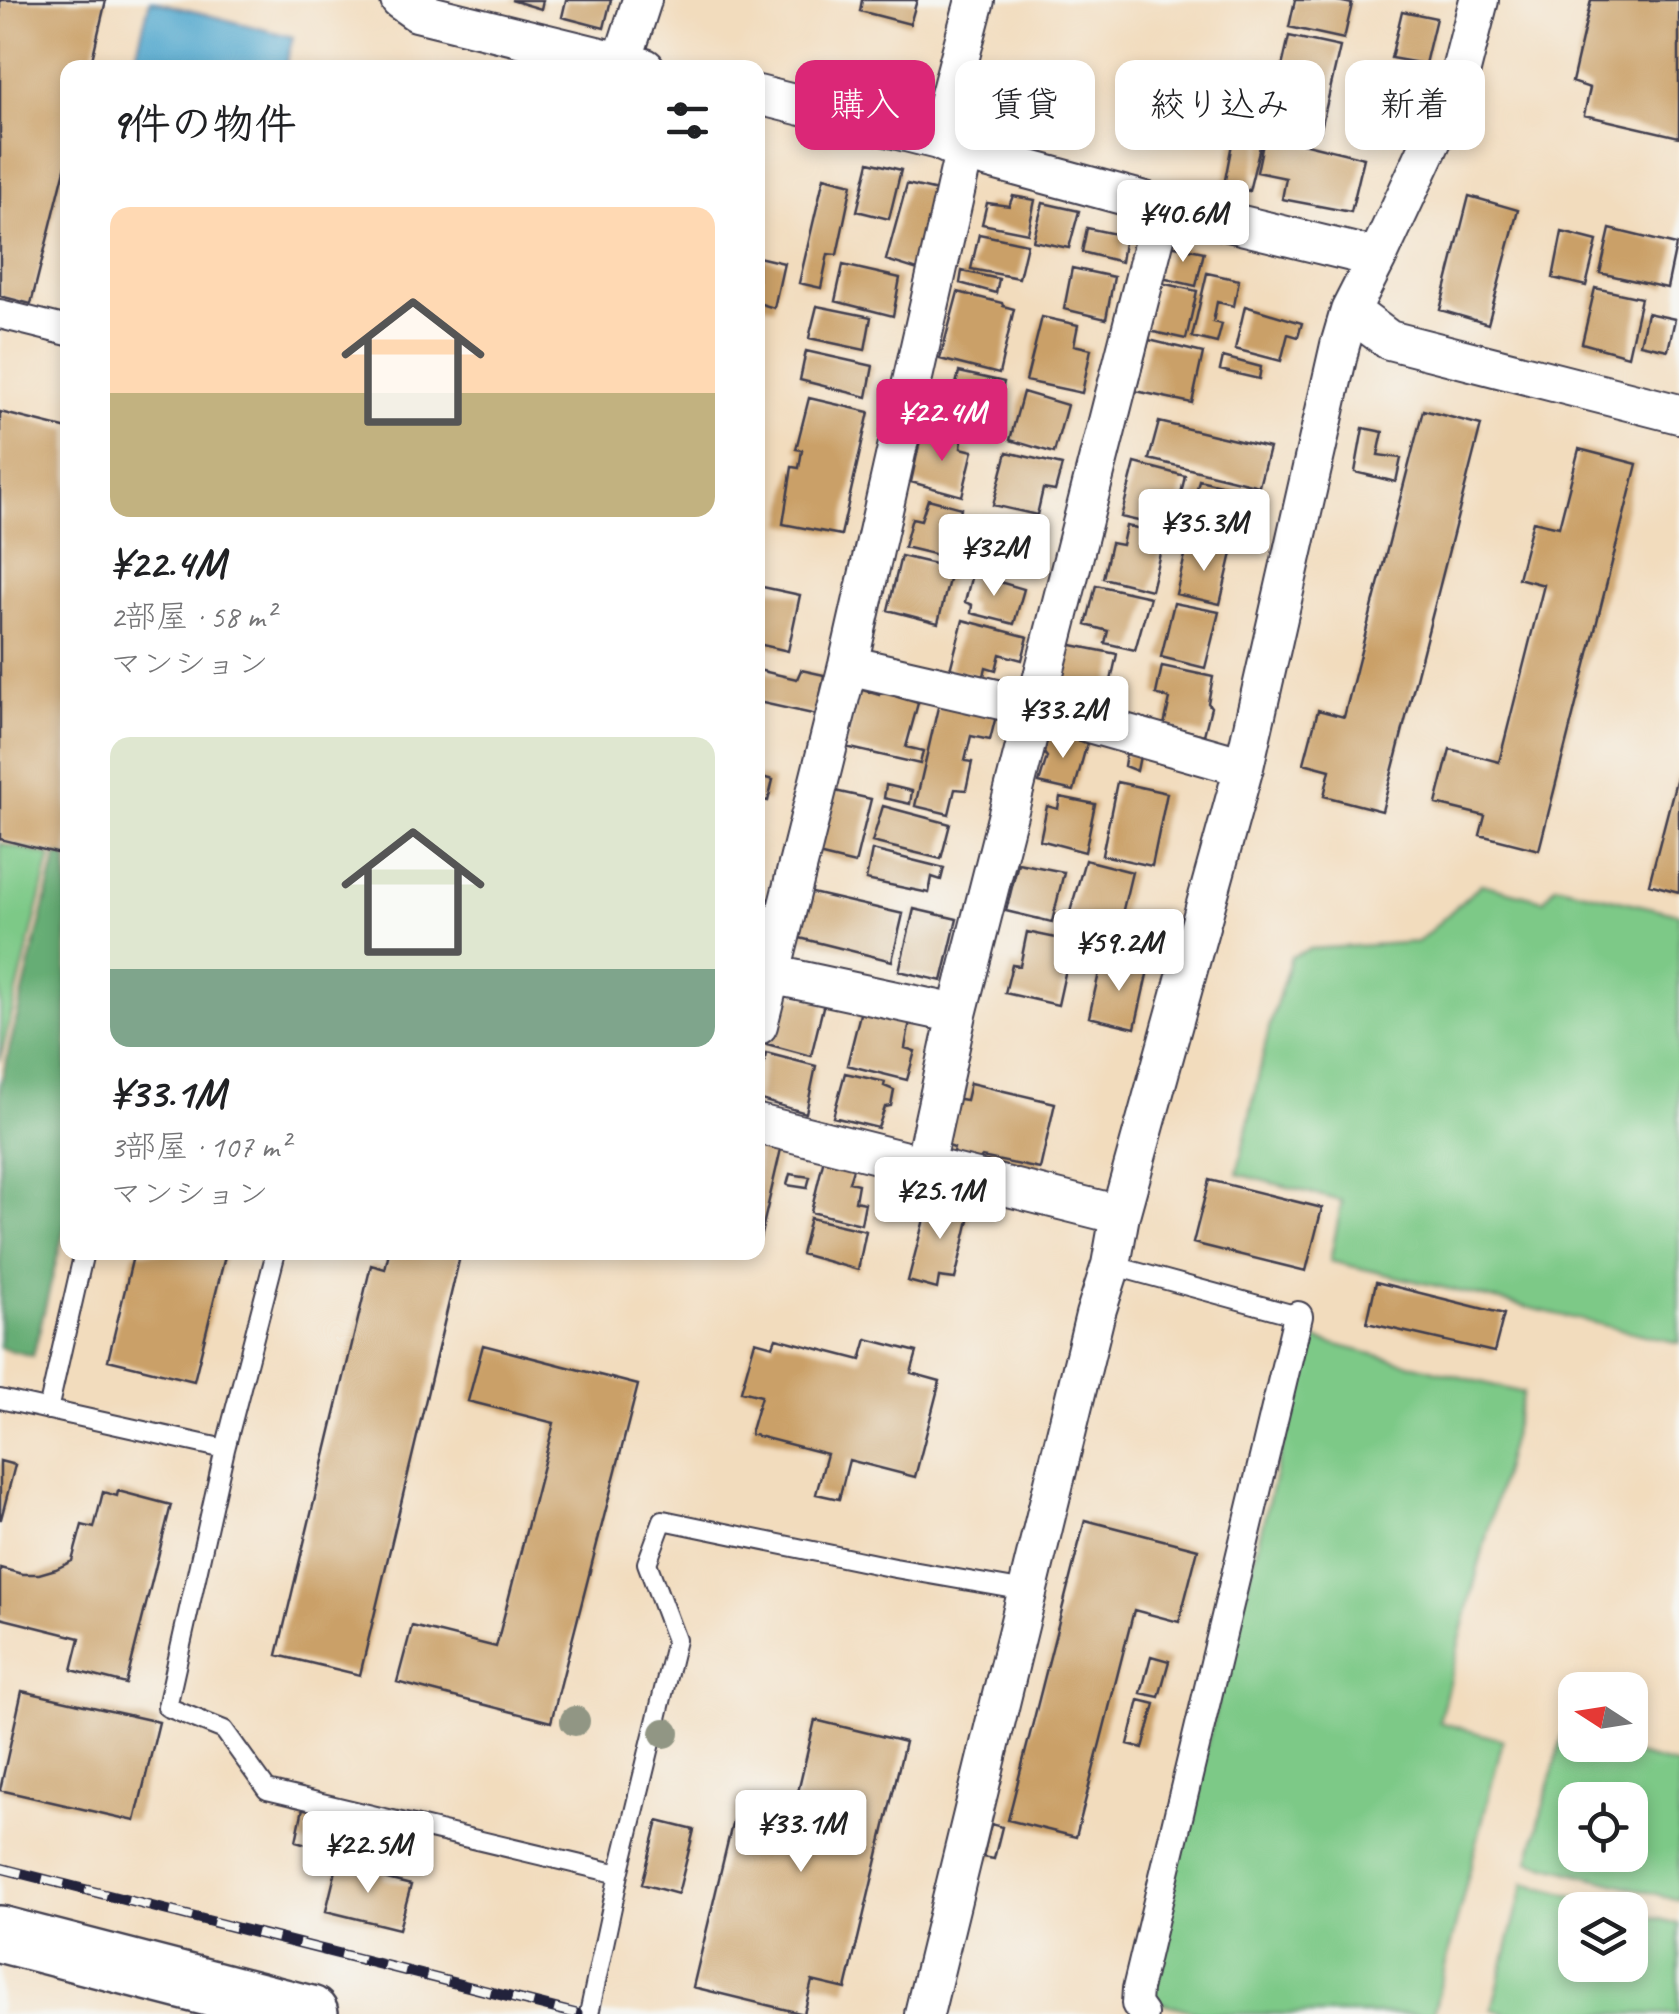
<!DOCTYPE html>
<html lang="ja">
<head>
<meta charset="utf-8">
<style>
	body { margin:0; font-family:Caveat,"Klee One",sans-serif; background:#f2f2f2; color:#202124; height:100vh; display:flex; flex-direction:column; font-size:38px; white-space:nowrap }
	* { box-sizing:border-box; margin:0 }
	p { font-size:32px; color:#757577 }
	.icon { flex:none; width:55px; height:55px; fill:none; stroke:currentColor; stroke-width:2; stroke-linecap:round; stroke-linejoin:round }
	.map { position:relative; flex:1; overflow:hidden }
	.panel { position:absolute; left:60px; top:60px; width:705px; height:1200px; display:flex; flex-direction:column; background:#fff; border-radius:20px; box-shadow:0 5px 15px #0003 }
	.panel>* { flex:none }
	.banner { position:absolute; left:795px; top:60px; width:732px; height:90px; display:flex; gap:20px }
	.needle { width:65px; rotate:282deg }
	.fabs { position:absolute; left:1558px; top:1672px; display:grid; gap:20px }
	.fabs a { display:grid; place-items:center; width:90px; height:90px; border-radius:20px; background:#fff; box-shadow:0 5px 15px #0003; font-size:50px }
	.price { position:absolute; translate:-50% -85px; padding:0 22px; border-radius:10px; background:#fff; color:#222; font-size:32px; line-height:65px; filter:drop-shadow(0 2px 5px #0008) }
	.price::after { content:''; position:absolute; left:50%; top:60px; width:30px; height:22px; margin-left:-15px; background:inherit; clip-path:polygon(0 0,100% 0,50% 100%) }
	.price.active { background:#db2777; color:#fff }
	ul { padding:0; list-style:none }
	li { display:grid; align-content:center; gap:20px; height:530px; padding:0 50px }
	li span { display:grid; place-items:center; height:310px; border-radius:20px; color:#555 }
	li>.icon { margin-inline-start:auto }
	span .icon { width:180px; height:180px; fill:#fffc; stroke-width:1 }
	li b { font-size:42px }
	h2 { display:flex; justify-content:space-between; align-items:center; height:120px; padding:0 50px; font-size:42px }
	.tag { padding:0 35px; border-radius:20px; background:#fff; box-shadow:0 5px 15px #0003; font-size:35px; line-height:90px }
	.tag.active { background:#db2777; color:#fff }
	.map>svg:first-child { display:block }
	.green { fill:#7dc987; stroke:#507661; stroke-width:2.5; fill-rule:evenodd }
	.forest { fill:#66ad74; stroke:#446858; stroke-width:2.5 }
	.water { fill:#51a7cd; stroke:#3a6484; stroke-width:2.5 }
	.building { fill:#caa068 }
	.lines { fill:none; stroke-linecap:round; stroke-linejoin:round }
	.service-casing { stroke:#413e4e; stroke-width:22 }
	.pedestrian-casing { stroke:#413e4e; stroke-width:32 }
	.minor-casing { stroke:#413e4e; stroke-width:42 }
	.trunk-casing { stroke:#413e4e; stroke-width:60 }
	.service { stroke:#fff; stroke-width:18 }
	.pedestrian { stroke:#fff; stroke-width:28 }
	.minor { stroke:#fff; stroke-width:38 }
	.trunk { stroke:#fff; stroke-width:55 }
	.rail-casing { stroke:#22223b; stroke-width:11 }
	.rail { stroke:#f6f6f2; stroke-width:8; stroke-dasharray:22; stroke-linecap:butt }
	.tree { fill:#919684 }
</style>
</head>
<body>
<div class="map">
<svg width="1679" height="2014" viewBox="0 0 1679 2014">
	<rect width="100%" height="100%" fill="#f6f6f2"/>
	<filter id="ink" filterUnits="userSpaceOnUse"><feTurbulence type="fractalNoise" baseFrequency=".01" numOctaves="2"/><feDisplacementMap in="SourceGraphic" scale="20" xChannelSelector="R" yChannelSelector="G"/><feConvolveMatrix kernelMatrix="1 2 1 2 8 2 1 2 1" color-interpolation-filters="sRGB"/></filter>
	<filter id="wash" filterUnits="userSpaceOnUse"><feTurbulence type="fractalNoise" baseFrequency=".0048" numOctaves="4" result="noise"/><feDisplacementMap in="SourceGraphic" scale="40" xChannelSelector="R" yChannelSelector="G"/><feGaussianBlur stdDeviation="2.25" result="paint"/><feColorMatrix in="noise" values="0 0 0 0 0 0 0 0 0 0 0 0 0 0 0 0 0 1.4 0 .05"/><feComposite in="paint" operator="in"/></filter>
	<g filter="url(#wash)">
		<rect width="100%" height="100%" fill="#f2dcbd"/>
		<!-- green -->
		<path class="green" d="M 0,843 L 51,856 L 0,1061 Z
			M 1481,884 L 1544,900 L 1555,885 L 1679,914 L 1679,1343 L 1330,1261 L 1342,1201 L 1237,1174 L 1269,1028 L 1291,957 L 1309,949 L 1418,942 Z
			M 1310,1338 L 1523,1393 L 1439,1722 L 1503,1740 L 1433,2014 L 1204,2014 L 1142,1998 Z
			M 1562,1736 L 1575,1739 L 1575,1745 L 1598,1745 L 1679,1766 L 1679,1900 L 1529,1861 ZM 1630,1800 L 1630,1855 L 1575,1855 L 1575,1800 Z
			M 1524,1883 L 1627,1910 L 1575,1910 L 1575,1965 L 1630,1965 L 1630,1911 L 1679,1924 L 1679,2014 L 1510,2014 L 1492,2009 Z"/>
		<!-- forest -->
		<path class="forest" d="M 57,855 L 68,858 L 67,1218 L 33,1356 L 0,1348 L 0,1086 Z"/>
		<!-- water -->
		<path class="water" d="M 150,0 L 293,37 L 285,67 L 133,67 Z"/>
		<g id="blocks">
			<!-- building -->
			<path class="building" d="M 0,0 L 106,0 L 90,68 L 68,68 L 68,157 L 31,304 L 0,296 Z
				M 511,0 L 543,0 L 541,9 Z
				M 566,0 L 611,0 L 604,28 L 562,17 Z
				M 862,0 L 917,0 L 910,24 L 860,11 Z
				M 1295,0 L 1333,0 L 1352,4 L 1344,39 L 1289,27 Z
				M 1591,0 L 1679,0 L 1679,137 L 1584,115 L 1590,88 L 1572,82 Z
				M 1402,11 L 1436,18 L 1425,64 L 1391,58 Z
				M 1289,36 L 1340,47 L 1320,133 L 1270,120 Z
				M 993,64 L 1004,67 L 1001,81 L 990,79 Z
				M 1013,68 L 1071,81 L 1066,107 L 1008,91 Z
				M 1004,98 L 1065,112 L 1057,143 L 997,128 Z
				M 1235,128 L 1263,134 L 1249,191 L 1224,185 Z
				M 1265,134 L 1364,158 L 1351,212 L 1282,199 L 1286,178 L 1257,172 Z
				M 869,162 L 901,170 L 889,219 L 857,211 Z
				M 824,177 L 852,184 L 837,255 L 828,254 L 821,288 L 799,283 Z
				M 907,184 L 946,193 L 924,272 L 886,260 Z
				M 1013,196 L 1035,200 L 1028,233 L 982,224 L 987,203 L 1009,206 Z
				M 1469,196 L 1518,210 L 1488,324 L 1440,310 Z
				M 1043,203 L 1079,211 L 1069,248 L 1033,241 Z
				M 1087,228 L 1125,236 L 1121,262 L 1082,252 Z
				M 1610,229 L 1676,245 L 1667,288 L 1600,273 Z
				M 1562,232 L 1597,241 L 1586,286 L 1553,278 Z
				M 979,234 L 1027,244 L 1019,278 L 971,269 Z
				M 1170,245 L 1204,252 L 1196,286 L 1162,278 Z
				M 758,257 L 784,263 L 774,308 L 758,303 Z
				M 843,265 L 900,278 L 893,316 L 835,301 Z
				M 1072,268 L 1114,277 L 1106,319 L 1064,309 Z
				M 962,271 L 999,279 L 996,293 L 960,283 Z
				M 1207,273 L 1239,280 L 1234,306 L 1217,302 L 1213,322 L 1222,324 L 1217,343 L 1192,337 Z
				M 1161,283 L 1197,291 L 1186,339 L 1149,331 Z
				M 1595,288 L 1641,298 L 1628,356 L 1582,343 Z
				M 958,292 L 1002,303 L 1003,306 L 1014,309 L 999,374 L 940,359 Z
				M 817,306 L 871,317 L 865,350 L 809,338 Z
				M 1245,306 L 1302,323 L 1298,337 L 1288,334 L 1281,361 L 1235,349 Z
				M 1647,313 L 1675,319 L 1668,350 L 1640,344 Z
				M 1042,317 L 1078,325 L 1074,345 L 1091,349 L 1082,393 L 1026,381 Z
				M 1149,340 L 1203,353 L 1192,403 L 1136,391 Z
				M 806,351 L 873,366 L 867,397 L 800,380 Z
				M 1223,357 L 1261,367 L 1259,379 L 1220,370 Z
				M 959,372 L 1004,382 L 991,436 L 958,427 L 960,413 L 950,409 Z
				M 1023,392 L 1067,405 L 1054,453 L 1010,440 Z
				M 809,398 L 869,412 L 841,535 L 783,524 L 792,467 L 799,468 L 802,450 L 796,449 Z
				M 1423,410 L 1481,425 L 1382,811 L 1324,796 L 1330,770 L 1304,763 L 1318,710 L 1344,717 Z
				M 0,412 L 68,429 L 68,856 L 0,839 Z
				M 1159,422 L 1269,448 L 1259,486 L 1149,459 Z
				M 1363,428 L 1383,432 L 1378,455 L 1401,458 L 1396,482 L 1355,472 Z
				M 922,431 L 962,440 L 961,448 L 973,451 L 962,496 L 911,482 Z
				M 1579,449 L 1637,464 L 1539,850 L 1480,835 L 1485,816 L 1436,804 L 1450,749 L 1499,762 L 1544,585 L 1518,578 L 1533,521 L 1559,527 Z
				M 1007,452 L 1062,465 L 1055,491 L 1043,489 L 1037,515 L 993,505 Z
				M 1135,463 L 1185,476 L 1173,529 L 1121,517 Z
				M 1199,480 L 1255,493 L 1241,545 L 1187,532 Z
				M 928,499 L 961,508 L 957,527 L 962,529 L 954,559 L 904,547 L 912,518 L 921,520 Z
				M 994,522 L 1040,532 L 1030,574 L 984,562 Z
				M 1126,526 L 1165,533 L 1151,590 L 1103,578 L 1111,543 L 1122,545 Z
				M 1188,543 L 1232,553 L 1220,604 L 1176,594 Z
				M 901,556 L 952,568 L 938,623 L 888,610 Z
				M 972,574 L 1024,589 L 1014,624 L 971,613 L 972,605 L 965,602 Z
				M 1096,585 L 1150,597 L 1135,650 L 1105,643 L 1108,631 L 1086,625 Z
				M 758,586 L 800,595 L 788,651 L 758,644 Z
				M 1174,603 L 1219,612 L 1205,668 L 1161,657 Z
				M 963,620 L 1028,637 L 1022,660 L 1000,654 L 996,670 L 986,667 L 984,676 L 950,670 Z
				M 1067,644 L 1117,654 L 1106,703 L 1057,690 Z
				M 1162,666 L 1213,677 L 1208,703 L 1211,707 L 1204,735 L 1164,725 L 1170,699 L 1156,694 Z
				M 758,670 L 797,679 L 801,670 L 824,675 L 817,715 L 758,702 Z
				M 882,685 L 899,689 L 897,697 L 918,703 L 906,747 L 923,751 L 920,764 L 846,747 L 859,689 L 879,695 Z
				M 939,703 L 996,716 L 990,740 L 971,736 L 965,761 L 972,762 L 966,790 L 955,789 L 949,814 L 915,806 Z
				M 1049,731 L 1087,743 L 1074,791 L 1039,783 L 1047,757 L 1044,753 Z
				M 1126,753 L 1140,756 L 1137,771 L 1124,766 Z
				M 1678,773 L 1679,773 L 1679,892 L 1649,884 Z
				M 758,776 L 773,780 L 768,801 L 758,799 Z
				M 1117,782 L 1167,793 L 1152,866 L 1102,855 Z
				M 886,785 L 912,791 L 910,804 L 884,798 Z
				M 835,791 L 871,799 L 855,864 L 818,855 Z
				M 1060,797 L 1095,804 L 1085,852 L 1040,840 L 1047,806 L 1058,809 Z
				M 883,806 L 950,824 L 941,859 L 872,842 Z
				M 872,850 L 944,868 L 941,880 L 932,877 L 929,893 L 866,880 Z
				M 1085,860 L 1132,872 L 1116,939 L 1066,926 Z
				M 1018,863 L 1064,872 L 1052,922 L 1006,911 Z
				M 808,892 L 903,914 L 892,961 L 796,937 Z
				M 914,909 L 957,919 L 942,981 L 899,971 Z
				M 1027,932 L 1090,945 L 1083,972 L 1066,969 L 1058,1005 L 1005,993 L 1012,965 L 1020,966 Z
				M 1102,960 L 1148,970 L 1135,1028 L 1089,1017 Z
				M 780,992 L 824,1003 L 811,1056 L 767,1044 Z
				M 861,1010 L 910,1021 L 905,1048 L 915,1051 L 907,1080 L 847,1065 Z
				M 766,1053 L 816,1066 L 806,1113 L 758,1099 Z
				M 845,1073 L 885,1082 L 884,1086 L 894,1090 L 891,1106 L 885,1107 L 878,1128 L 833,1117 Z
				M 970,1083 L 1055,1103 L 1040,1169 L 982,1157 L 976,1164 L 951,1159 L 954,1148 L 943,1144 L 953,1098 L 966,1100 Z
				M 758,1144 L 781,1149 L 759,1243 L 758,1242 Z
				M 824,1158 L 854,1165 L 849,1182 L 858,1184 L 855,1201 L 865,1203 L 861,1224 L 811,1212 Z
				M 790,1174 L 810,1177 L 807,1188 L 787,1185 Z
				M 1209,1180 L 1322,1208 L 1306,1271 L 1193,1243 Z
				M 930,1196 L 972,1207 L 955,1279 L 939,1277 L 937,1289 L 908,1281 Z
				M 810,1218 L 866,1231 L 858,1270 L 801,1254 Z
				M 134,1252 L 226,1252 L 194,1381 L 108,1360 Z
				M 389,1252 L 461,1252 L 360,1675 L 277,1655 L 371,1265 L 385,1269 Z
				M 1376,1282 L 1504,1314 L 1494,1352 L 1367,1323 Z
				M 776,1338 L 861,1360 L 867,1339 L 917,1352 L 911,1373 L 940,1381 L 915,1477 L 849,1460 L 839,1499 L 816,1494 L 827,1454 L 750,1434 L 761,1396 L 741,1391 L 755,1341 L 773,1346 Z
				M 483,1345 L 638,1385 L 551,1722 L 397,1682 L 412,1626 L 496,1647 L 554,1423 L 468,1401 Z
				M 0,1461 L 15,1465 L 1,1519 L 0,1519 Z
				M 118,1491 L 171,1505 L 126,1684 L 72,1670 L 80,1638 L 0,1618 L 0,1568 L 22,1574 L 39,1574 L 56,1569 L 72,1561 L 82,1525 L 94,1528 L 103,1492 L 117,1496 Z
				M 1085,1520 L 1198,1549 L 1179,1622 L 1134,1610 L 1076,1837 L 1008,1820 Z
				M 1151,1656 L 1169,1661 L 1159,1697 L 1141,1693 Z
				M 22,1691 L 159,1722 L 135,1821 L 0,1790 Z
				M 1139,1700 L 1155,1704 L 1143,1748 L 1128,1744 Z
				M 815,1720 L 905,1742 L 846,1989 L 812,1981 L 804,2014 L 693,1987 L 739,1795 L 794,1809 Z
				M 303,1808 L 325,1813 L 317,1847 L 296,1841 Z
				M 658,1821 L 694,1830 L 678,1894 L 642,1884 Z
				M 991,1824 L 1002,1827 L 994,1859 L 983,1857 Z
				M 364,1861 L 385,1867 L 383,1878 L 411,1885 L 399,1929 L 326,1911 L 337,1866 L 361,1872 Z"/>
		</g>
	</g>
	<g filter="url(#ink)">
		<use href="#blocks" fill-opacity="0" stroke="#413e4e" stroke-width="2.5"/>
		<g class="lines">
			<!-- service casing -->
			<g class="service-casing">
				<path id="service" d="M 1111,1265 L 1298,1316
					M 0,1399 L 225,1449 L 167,1707 L 224,1730 L 267,1790 L 619,1874
					M 48,1410 L 84,1252
					M 225,1449 L 276,1252
					M 589,2014 L 619,1874 L 676,1640 L 647,1563 L 663,1520 L 895,1568 L 1009,1588"/>
			</g>
			<!-- pedestrian casing -->
			<g class="pedestrian-casing">
				<path id="pedestrian" d="M 0,314 L 68,331
					M 1143,2014 L 1136,2004 L 1137,1989 L 1298,1316"/>
			</g>
			<!-- minor casing -->
			<g class="minor-casing">
				<path id="minor" d="M 400,0 L 417,12 L 645,68
					M 622,62 L 642,0
					M 758,95 L 938,140 L 964,152 L 1163,206 L 1377,258 L 1350,311 L 1389,340 L 1679,414
					M 938,140 L 975,0
					M 1377,258 L 1457,86 L 1479,0
					M 848,665 L 1036,708 L 1244,767
					M 770,974 L 957,1014
					M 758,1025 L 848,665 L 964,152
					M 758,1124 L 1120,1215
					M 924,1166 L 957,1014 L 1163,206
					M 924,2014 L 1095,1315 L 1111,1265 L 1120,1215 L 1244,767 L 1340,345 L 1350,311"/>
			</g>
			<!-- trunk casing -->
			<g class="trunk-casing">
				<path id="trunk" d="M 0,1934 L 310,2014"/>
			</g>
			<!-- service -->
			<use href="#service" class="service"/>
			<!-- pedestrian -->
			<use href="#pedestrian" class="pedestrian"/>
			<!-- minor -->
			<use href="#minor" class="minor"/>
			<!-- trunk -->
			<use href="#trunk" class="trunk"/>
			<!-- rail casing -->
			<g class="rail-casing">
				<path id="rail" d="M 0,1868 L 577,2014"/>
			</g>
			<!-- rail -->
			<use href="#rail" class="rail"/>
		</g>
		<!-- trees -->
		<g class="tree">
			<circle cx="575" cy="1721" r="15"/>
			<circle cx="665" cy="1733" r="15"/>
		</g>
	</g>
</svg>
<div class="fabs">
<a><svg class="needle" viewBox="-14 -14 28 28"><path d="M0-13l5 13h-10z" fill="#e53935"/><path d="M0 13l5-13h-10z" fill="#757577"/></svg></a>
<a><svg class="icon" aria-label="locate" viewBox="0 0 24 24"><circle cx="12" cy="12" r="6"/><path d="M12 2v4M12 18v4M2 12h4M18 12h4"/></svg></a>
<a><svg class="icon" aria-label="layers" viewBox="0 0 24 24"><path d="M12 4l9 5-9 5-9-5zM3 14l9 5 9-5"/></svg></a>
</div>
<b class="price" style="left:1183px;top:265px">¥40.6M</b>
<b class="price active" style="left:942px;top:464px">¥22.4M</b>
<b class="price" style="left:1204px;top:574px">¥35.3M</b>
<b class="price" style="left:994px;top:599px">¥32M</b>
<b class="price" style="left:1063px;top:761px">¥33.2M</b>
<b class="price" style="left:1119px;top:994px">¥59.2M</b>
<b class="price" style="left:940px;top:1242px">¥25.1M</b>
<b class="price" style="left:801px;top:1875px">¥33.1M</b>
<b class="price" style="left:368px;top:1896px">¥22.5M</b>
<div class="banner">
<a class="tag active">購入</a>
<a class="tag">賃貸</a>
<a class="tag">絞り込み</a>
<a class="tag">新着</a>
</div>
<section class="panel">
<h2>9件の物件<svg class="icon" aria-label="filters" viewBox="0 0 24 24"><path d="M4 7h16M4 17h16"/><circle cx="9" cy="7" r="2"/><circle cx="15" cy="17" r="2"/></svg></h2>
<ul>
<li><span style="background:linear-gradient(#ffd9b3 60%,#c2b280 0)"><svg class="icon" aria-label="home" viewBox="0 0 24 24"><path d="M3 11l9-7 9 7M6 9v11h12V9"/></svg></span><div><b>¥22.4M</b><p>2部屋 · 58 m²</p><p>マンション</p></div></li>
<li><span style="background:linear-gradient(#dfe7d0 75%,#7fa58c 0)"><svg class="icon" aria-label="home" viewBox="0 0 24 24"><path d="M3 11l9-7 9 7M6 9v11h12V9"/></svg></span><div><b>¥33.1M</b><p>3部屋 · 107 m²</p><p>マンション</p></div></li>
</ul>
</section>
</div>
</body>
</html>
